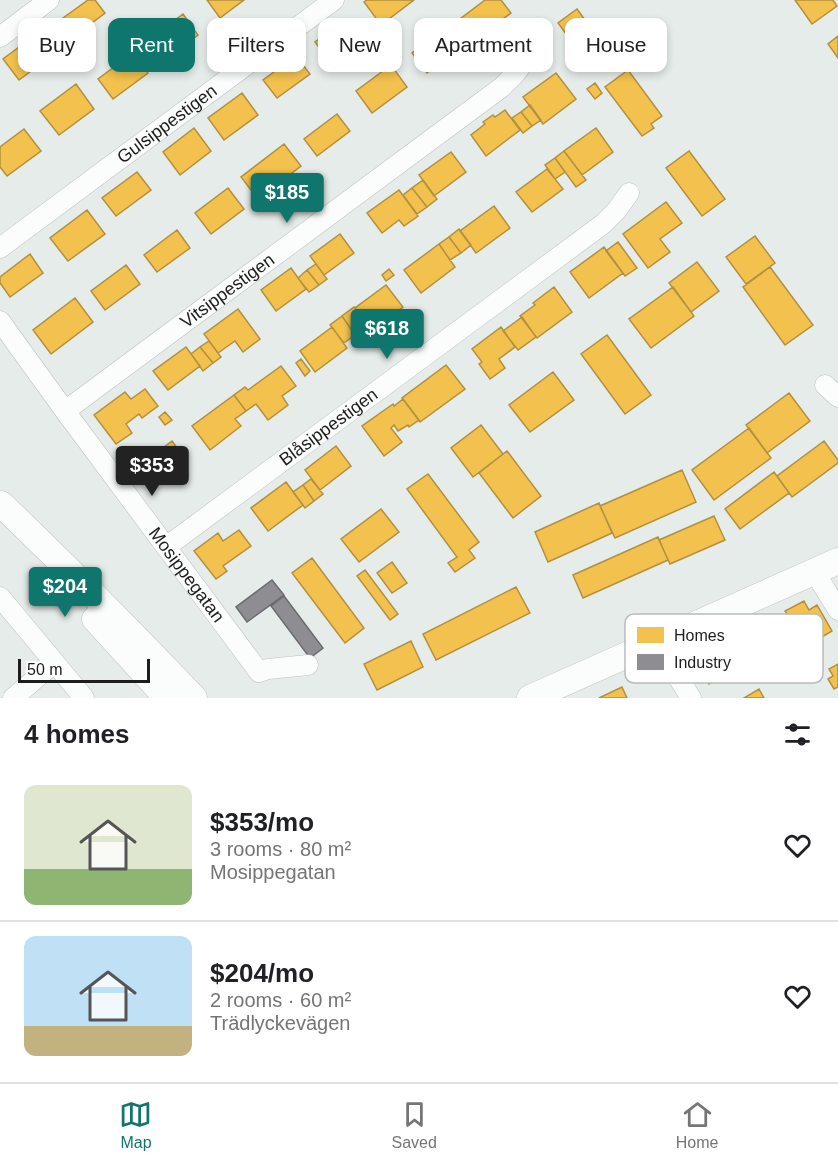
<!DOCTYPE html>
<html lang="en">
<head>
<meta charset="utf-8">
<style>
	body { margin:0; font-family:Helvetica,sans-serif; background:#f2f2f2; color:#202124; height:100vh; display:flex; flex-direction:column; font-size:22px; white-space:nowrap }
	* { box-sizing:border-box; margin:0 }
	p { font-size:20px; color:#757577 }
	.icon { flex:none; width:33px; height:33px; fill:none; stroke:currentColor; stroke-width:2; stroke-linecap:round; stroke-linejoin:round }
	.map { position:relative; height:698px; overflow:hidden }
	.side { display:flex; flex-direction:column; background:#fff; flex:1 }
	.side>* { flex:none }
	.hud { position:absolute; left:18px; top:18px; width:802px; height:54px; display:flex; gap:12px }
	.scale { position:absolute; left:18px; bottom:15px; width:132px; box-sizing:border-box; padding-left:6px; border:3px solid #1d1d1d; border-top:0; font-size:16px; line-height:21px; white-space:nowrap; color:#1d1d1d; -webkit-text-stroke:4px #fff; paint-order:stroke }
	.price { position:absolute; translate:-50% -51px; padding:0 14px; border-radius:6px; background:#0f766e; color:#fff; font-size:20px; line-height:39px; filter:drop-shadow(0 2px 3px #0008) }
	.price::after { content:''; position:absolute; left:50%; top:36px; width:18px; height:14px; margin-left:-9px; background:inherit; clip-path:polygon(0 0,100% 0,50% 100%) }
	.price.current { background:#222; color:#fff }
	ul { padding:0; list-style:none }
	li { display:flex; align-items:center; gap:18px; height:150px; padding:0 24px }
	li+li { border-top:2px solid #e0e0e0 }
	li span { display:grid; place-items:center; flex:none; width:168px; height:120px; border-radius:12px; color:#555 }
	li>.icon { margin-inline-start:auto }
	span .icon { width:72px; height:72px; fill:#fffc; stroke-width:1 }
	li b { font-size:26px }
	h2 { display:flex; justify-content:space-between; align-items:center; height:72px; padding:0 24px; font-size:26px }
	.pill { padding:0 21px; border-radius:12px; background:#fff; box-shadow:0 3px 9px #0003; font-size:21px; line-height:54px }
	.pill.current { background:#0f766e; color:#fff }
	.menu { display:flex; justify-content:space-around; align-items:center; height:84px; border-top:2px solid #e0e0e0; background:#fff; font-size:16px; color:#757577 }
	.menu a { display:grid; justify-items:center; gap:3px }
	.menu .current { color:#0f766e }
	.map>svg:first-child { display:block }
	.homes { fill:#f2c14e; stroke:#b2903f; stroke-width:1.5 }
	.industry { fill:#8d8d92; stroke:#6b6b6f; stroke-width:1.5 }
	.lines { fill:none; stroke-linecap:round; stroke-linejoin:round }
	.minor-casing { stroke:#bec1c0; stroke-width:21 }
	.tertiary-casing { stroke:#bec1c0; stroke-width:27 }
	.minor { stroke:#fbfcfc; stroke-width:20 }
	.tertiary { stroke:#fbfcfc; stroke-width:26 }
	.labels { text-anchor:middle; stroke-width:6; stroke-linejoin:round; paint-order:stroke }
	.street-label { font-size:18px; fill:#1d1d1d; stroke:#fff }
	.key { fill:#fff; stroke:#bbb; stroke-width:1.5 }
	.key-label { font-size:16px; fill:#1d1d1d }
</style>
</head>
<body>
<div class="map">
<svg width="838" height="698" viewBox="0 0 838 698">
	<rect width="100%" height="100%" fill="#e6ece9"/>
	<!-- homes -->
	<path class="homes" d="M 88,0 L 95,0 L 105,13 L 72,38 L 59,21 Z
		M 207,0 L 244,0 L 220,18 Z
		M 367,0 L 414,0 L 381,25 L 364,2 Z
		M 485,0 L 501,0 L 511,13 L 476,39 L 460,19 Z
		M 795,0 L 833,0 L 837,6 L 812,24 Z
		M 577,9 L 610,54 L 591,68 L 558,23 Z
		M 183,14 L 198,35 L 167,58 L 152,37 Z
		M 347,19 L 362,39 L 330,62 L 315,42 Z
		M 446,28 L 460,48 L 427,73 L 412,53 Z
		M 38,33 L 54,54 L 19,80 L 3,59 Z
		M 838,36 L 838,58 L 828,44 Z
		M 133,53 L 148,73 L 113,99 L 98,79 Z
		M 296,56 L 310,74 L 277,98 L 263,80 Z
		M 391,65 L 407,87 L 372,113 L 356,91 Z
		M 628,70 L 662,116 L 651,124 L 654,128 L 642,136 L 605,87 Z
		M 556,73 L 576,99 L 543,124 L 523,97 Z
		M 595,83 L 602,93 L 595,99 L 587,89 Z
		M 76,84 L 94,109 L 59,135 L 40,111 Z
		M 242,93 L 258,115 L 224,140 L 208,118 Z
		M 530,105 L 541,120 L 532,126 L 521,112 Z
		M 505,110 L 520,130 L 486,156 L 471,135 L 485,124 L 483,122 L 493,115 L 495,117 Z
		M 521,112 L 532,126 L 523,133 L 512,118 Z
		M 337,114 L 350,131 L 317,156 L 304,139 Z
		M 194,128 L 211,151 L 180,175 L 163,152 Z
		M 596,128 L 613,152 L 582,175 L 564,151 Z
		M 24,129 L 41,151 L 7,176 L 0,167 L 0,147 Z
		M 284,144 L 301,166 L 258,199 L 241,177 Z
		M 564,151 L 586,180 L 576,187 L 555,158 Z
		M 689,151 L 725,199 L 702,216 L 666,168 Z
		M 451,152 L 466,172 L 434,196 L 419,175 Z
		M 555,158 L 565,172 L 555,179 L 545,165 Z
		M 547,169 L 563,189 L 532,212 L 516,192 Z
		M 137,172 L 151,190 L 116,216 L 102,198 Z
		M 423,180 L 437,199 L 427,207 L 412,188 Z
		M 228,188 L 244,209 L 211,234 L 195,213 Z
		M 412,188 L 427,207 L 417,214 L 403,195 Z
		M 399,190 L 418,216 L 404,226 L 399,220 L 382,233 L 367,213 Z
		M 666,202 L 682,223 L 660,239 L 670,252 L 648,268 L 623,234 Z
		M 494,206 L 510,228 L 476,253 L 460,231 Z
		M 87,210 L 105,234 L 68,261 L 50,238 Z
		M 459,229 L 471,245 L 461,253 L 449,237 Z
		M 177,230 L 190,248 L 157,272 L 144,255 Z
		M 340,234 L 354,253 L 324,275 L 310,256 Z
		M 755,236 L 775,263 L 746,284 L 726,257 Z
		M 449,237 L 461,253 L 450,260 L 439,244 Z
		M 618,242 L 637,268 L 625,276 L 606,251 Z
		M 439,244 L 455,267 L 421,293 L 404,270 Z
		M 604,247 L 623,273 L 589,298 L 570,272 Z
		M 30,254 L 43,273 L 10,297 L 0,283 L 0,277 Z
		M 697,262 L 719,291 L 691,312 L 669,283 Z
		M 316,264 L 327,279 L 319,285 L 307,270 Z
		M 126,265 L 140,284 L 105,310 L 91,291 Z
		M 770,267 L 813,325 L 785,345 L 743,287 Z
		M 291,268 L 306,289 L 276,311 L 261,290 Z
		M 389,269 L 394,275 L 386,281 L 382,275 Z
		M 307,270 L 319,285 L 309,292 L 298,278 Z
		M 386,285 L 403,307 L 372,330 L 355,308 Z
		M 554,287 L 572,312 L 537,338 L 520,316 L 535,305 L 533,303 Z
		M 673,287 L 694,316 L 651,348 L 629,319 Z
		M 75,298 L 93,322 L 51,354 L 33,330 Z
		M 354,307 L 368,325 L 355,335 L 342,316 Z
		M 238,309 L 260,339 L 243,352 L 235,341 L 218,353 L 204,334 Z
		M 342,316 L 355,335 L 344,343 L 330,325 Z
		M 522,317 L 536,337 L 518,350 L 503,331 Z
		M 332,327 L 347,348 L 315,372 L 300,351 Z
		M 501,327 L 515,347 L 499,359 L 505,368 L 490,379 L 479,364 L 482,362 L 472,349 Z
		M 607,335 L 651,395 L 625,414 L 581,354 Z
		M 209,341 L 221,357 L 213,363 L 200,347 Z
		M 186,347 L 200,366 L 168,390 L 153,371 Z
		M 200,347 L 213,363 L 203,371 L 191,354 Z
		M 301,359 L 310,371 L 305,376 L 296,363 Z
		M 446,365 L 465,389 L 420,422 L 402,398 Z
		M 281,366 L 296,386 L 282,396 L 288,405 L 268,420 L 256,404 L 246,411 L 234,395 L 245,387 L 248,390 Z
		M 553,372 L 574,400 L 530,432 L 509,405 Z
		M 145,389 L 158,406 L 142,418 L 139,414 L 126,424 L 132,433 L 116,444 L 94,415 L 125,392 L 131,399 Z
		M 789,393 L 810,421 L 767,453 L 746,425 Z
		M 234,395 L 246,411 L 235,419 L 241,426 L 210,450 L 192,426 Z
		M 403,399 L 419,420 L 409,427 L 408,425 L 398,431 L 394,425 L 391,428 L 402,442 L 384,456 L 362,426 L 393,404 L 394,406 Z
		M 165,412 L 172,420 L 165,425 L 159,417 Z
		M 481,425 L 503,454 L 473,477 L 451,448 Z
		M 749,428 L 771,458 L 714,500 L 692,470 Z
		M 172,441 L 183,456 L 176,461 L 181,467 L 150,490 L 136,472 L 166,449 L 164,447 Z
		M 824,441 L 838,460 L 838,463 L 792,497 L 777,476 Z
		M 336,446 L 351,466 L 320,490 L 305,470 Z
		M 507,451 L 541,496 L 513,518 L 479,473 Z
		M 682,470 L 696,502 L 615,538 L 600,506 Z
		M 774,472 L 789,493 L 740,529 L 725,509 Z
		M 428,474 L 479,542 L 469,550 L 475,558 L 455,572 L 448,563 L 457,557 L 407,489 Z
		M 311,479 L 323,494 L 314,501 L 303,485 Z
		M 286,482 L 303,505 L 268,531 L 251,508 Z
		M 303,485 L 314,501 L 305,508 L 293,492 Z
		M 599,503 L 612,533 L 548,562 L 535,532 Z
		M 381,509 L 399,532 L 359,562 L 341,539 Z
		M 714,516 L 725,540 L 670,564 L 659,540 Z
		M 239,530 L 251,546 L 223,566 L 227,571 L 216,579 L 194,551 L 218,533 L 223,541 Z
		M 658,537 L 668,560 L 583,598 L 573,575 Z
		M 312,558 L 364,628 L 345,643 L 292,573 Z
		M 392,562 L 407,583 L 392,593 L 377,573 Z
		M 365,570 L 398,614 L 390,620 L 357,576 Z
		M 516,587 L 530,613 L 436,660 L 423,634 Z
		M 804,601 L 809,610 L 817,605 L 832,631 L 812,643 L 801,624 L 795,628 L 785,611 Z
		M 411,641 L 423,667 L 377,690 L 364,664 Z
		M 712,646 L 715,652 L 726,646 L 737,663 L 725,669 L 727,673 L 709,684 L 693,657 Z
		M 838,664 L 838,687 L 834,689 L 828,679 L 833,676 L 829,669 Z
		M 622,687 L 627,698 L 599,698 Z
		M 759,689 L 764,698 L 744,698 Z"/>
	<!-- industry -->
	<path class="industry" d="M 272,580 L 284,595 L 247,622 L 236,607 Z
		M 284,596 L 323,648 L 310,658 L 271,606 Z"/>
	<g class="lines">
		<!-- minor casing -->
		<g class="minor-casing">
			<g id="minor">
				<path d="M 0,37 L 49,0"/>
				<path id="s1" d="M 0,248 L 334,0"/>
				<path id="s2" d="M 0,321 L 65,411 L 259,672 L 268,669 L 308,665"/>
				<path d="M 825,385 L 838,397"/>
				<path id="s3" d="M 65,411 L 502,87 L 515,74 L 528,57"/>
				<path id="s4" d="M 166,547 L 603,224 L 617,210 L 629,193"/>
				<path d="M 814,571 L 838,610"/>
				<path d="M 0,597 L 84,698"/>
				<path d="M 656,642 L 691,698"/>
				<path d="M 13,698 L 54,663"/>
			</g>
		</g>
		<!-- tertiary casing -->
		<g class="tertiary-casing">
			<path id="tertiary" d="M 1,504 C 67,567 131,632 194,698
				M 95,619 L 167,698
				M 530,698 L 838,561"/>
		</g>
		<!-- minor -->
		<use href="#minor" class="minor"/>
		<!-- tertiary -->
		<use href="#tertiary" class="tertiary"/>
	</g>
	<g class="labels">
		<!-- street labels -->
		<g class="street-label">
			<text dy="6" stroke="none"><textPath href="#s1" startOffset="208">Gulsippestigen</textPath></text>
			<text dy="6" stroke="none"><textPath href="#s3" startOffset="202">Vitsippestigen</textPath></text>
			<text dy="6" stroke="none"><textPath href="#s4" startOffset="202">Blåsippestigen</textPath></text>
			<text dy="6" stroke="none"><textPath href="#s2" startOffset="315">Mosippegatan</textPath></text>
		</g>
	</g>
	<!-- legend -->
	<rect x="625" y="614" width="198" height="69" rx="9" class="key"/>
	<rect x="637" y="627" width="27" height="16" fill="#f2c14e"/>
	<rect x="637" y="654" width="27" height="16" fill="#8d8d92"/>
	<g class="key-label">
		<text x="674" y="641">Homes</text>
		<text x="674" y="668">Industry</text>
	</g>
</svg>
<div class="scale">50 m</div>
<b class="price" style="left:287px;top:224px">$185</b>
<b class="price" style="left:387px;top:360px">$618</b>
<b class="price current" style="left:152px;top:497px">$353</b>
<b class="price" style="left:65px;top:618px">$204</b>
<div class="hud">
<a class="pill">Buy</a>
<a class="pill current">Rent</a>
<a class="pill">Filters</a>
<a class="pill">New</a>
<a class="pill">Apartment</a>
<a class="pill">House</a>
</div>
</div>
<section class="side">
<h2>4 homes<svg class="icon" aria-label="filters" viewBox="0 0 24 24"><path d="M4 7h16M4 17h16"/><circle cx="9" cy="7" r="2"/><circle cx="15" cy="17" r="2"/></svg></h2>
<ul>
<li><span style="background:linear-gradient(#dfe7d0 70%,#8fb573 0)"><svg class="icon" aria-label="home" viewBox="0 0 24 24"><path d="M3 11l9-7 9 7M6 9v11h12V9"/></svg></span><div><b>$353/mo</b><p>3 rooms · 80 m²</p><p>Mosippegatan</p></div><svg class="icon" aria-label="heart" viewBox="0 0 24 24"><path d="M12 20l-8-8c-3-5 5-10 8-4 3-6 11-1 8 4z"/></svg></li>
<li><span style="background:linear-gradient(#bfe0f5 75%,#c2b280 0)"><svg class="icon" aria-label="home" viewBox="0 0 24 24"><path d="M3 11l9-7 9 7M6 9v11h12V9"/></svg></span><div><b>$204/mo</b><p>2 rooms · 60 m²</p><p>Trädlyckevägen</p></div><svg class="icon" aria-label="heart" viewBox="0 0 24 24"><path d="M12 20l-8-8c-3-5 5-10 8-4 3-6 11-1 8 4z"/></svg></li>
</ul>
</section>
<nav class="menu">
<a class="current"><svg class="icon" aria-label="map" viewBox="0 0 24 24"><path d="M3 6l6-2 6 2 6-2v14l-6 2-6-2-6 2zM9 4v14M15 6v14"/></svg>Map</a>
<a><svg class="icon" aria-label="saved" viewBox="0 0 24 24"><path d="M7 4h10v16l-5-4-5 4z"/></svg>Saved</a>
<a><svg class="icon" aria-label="home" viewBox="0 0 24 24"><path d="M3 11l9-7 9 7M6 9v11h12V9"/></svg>Home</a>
</nav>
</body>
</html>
